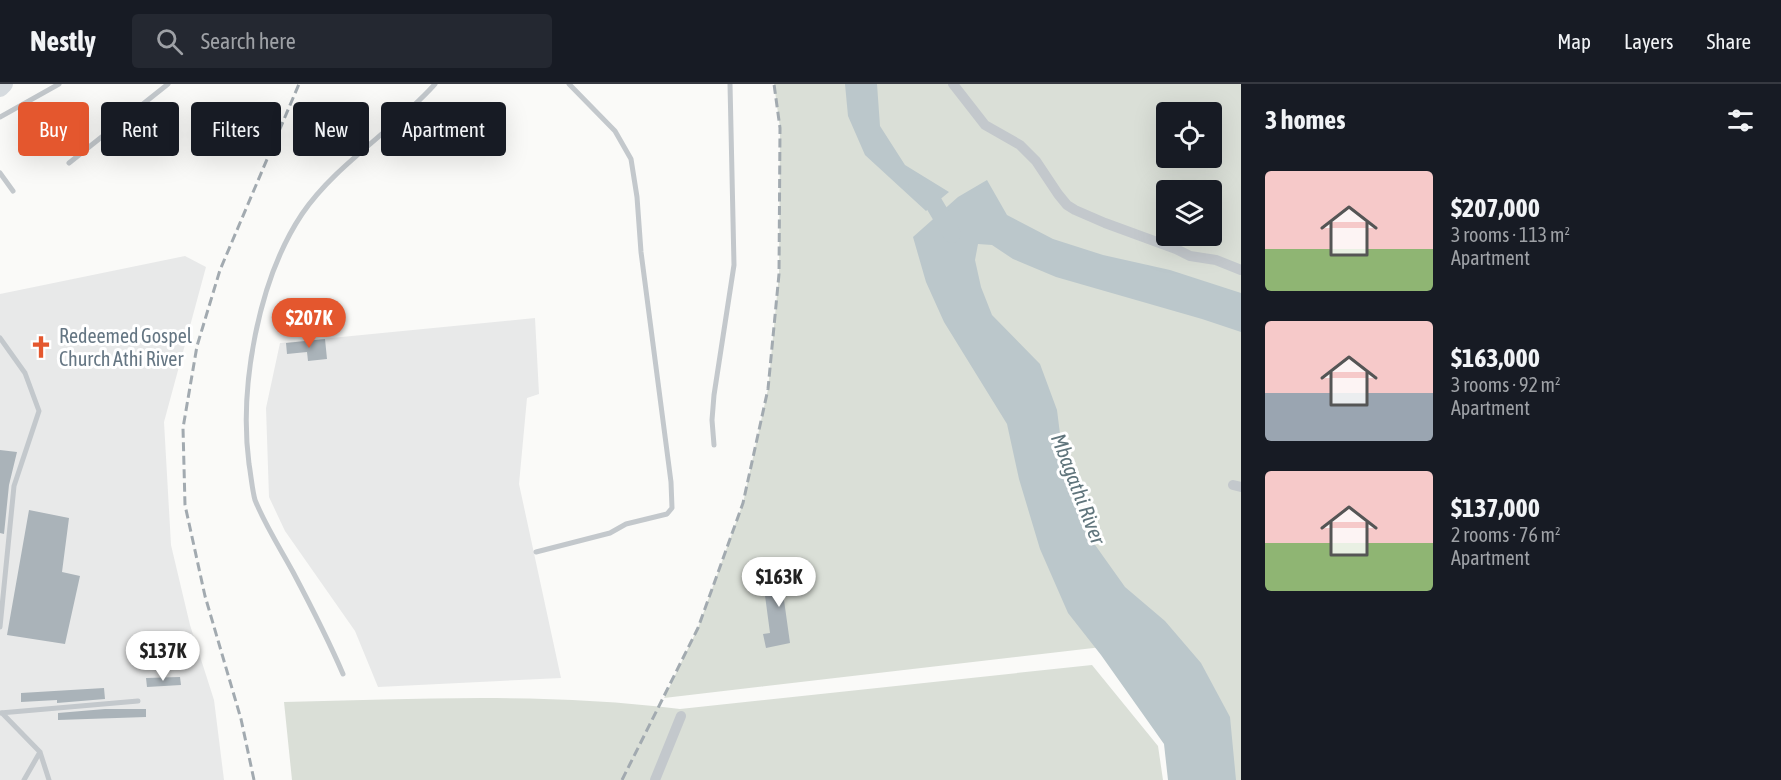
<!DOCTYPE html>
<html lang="en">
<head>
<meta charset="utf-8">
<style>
	body { margin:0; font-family:"Asap Condensed",sans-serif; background:#242831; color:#f1f3f6; height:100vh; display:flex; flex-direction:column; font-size:22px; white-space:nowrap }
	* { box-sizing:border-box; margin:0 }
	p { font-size:20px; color:#9ea1a6 }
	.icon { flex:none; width:33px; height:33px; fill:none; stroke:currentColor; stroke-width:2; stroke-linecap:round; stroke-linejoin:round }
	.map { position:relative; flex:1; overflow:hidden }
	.drawer { display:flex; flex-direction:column; background:#171b24; width:540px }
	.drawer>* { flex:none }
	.top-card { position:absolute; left:18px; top:18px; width:570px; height:54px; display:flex; gap:12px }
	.tools { position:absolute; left:1156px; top:18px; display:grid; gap:12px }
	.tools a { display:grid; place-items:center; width:66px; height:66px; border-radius:6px; background:#171b24; box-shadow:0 6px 24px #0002; font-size:30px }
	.price { position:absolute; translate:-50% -51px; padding:0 14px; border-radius:21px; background:#fff; color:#222; font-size:20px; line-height:39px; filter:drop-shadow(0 2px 3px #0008) }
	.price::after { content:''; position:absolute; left:50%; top:36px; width:18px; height:14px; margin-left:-9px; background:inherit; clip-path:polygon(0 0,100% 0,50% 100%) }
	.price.on { background:#e4572e; color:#fff }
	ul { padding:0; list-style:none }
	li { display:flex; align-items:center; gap:18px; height:150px; padding:0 24px }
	li span { display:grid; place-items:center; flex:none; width:168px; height:120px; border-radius:6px; color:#555 }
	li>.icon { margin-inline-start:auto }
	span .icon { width:72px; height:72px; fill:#fffc; stroke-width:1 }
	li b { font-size:26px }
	h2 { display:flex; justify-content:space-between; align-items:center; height:72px; padding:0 24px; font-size:26px }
	.tag { padding:0 21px; border-radius:6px; background:#171b24; box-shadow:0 6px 24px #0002; font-size:21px; line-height:54px }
	.tag.on { background:#e4572e; color:#fff }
	header { display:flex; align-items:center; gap:36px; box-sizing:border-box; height:84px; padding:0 30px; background:#171b24; border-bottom:2px solid #363941 }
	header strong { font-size:28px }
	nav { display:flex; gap:33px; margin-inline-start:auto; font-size:21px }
	.search { width:420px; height:54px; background:#242831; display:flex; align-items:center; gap:15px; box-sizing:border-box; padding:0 21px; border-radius:6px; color:#9ea1a6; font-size:22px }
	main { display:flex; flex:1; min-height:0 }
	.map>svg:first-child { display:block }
	.built { fill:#e8e9e9 }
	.green { fill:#dadfd7; fill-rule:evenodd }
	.water { fill:#bbc7cb }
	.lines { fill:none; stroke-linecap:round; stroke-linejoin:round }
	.river { stroke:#bbc7cb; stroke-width:18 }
	.building { fill:#aab3b9 }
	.service { stroke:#c3c8cc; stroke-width:5 }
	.minor { stroke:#c3c8cc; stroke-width:10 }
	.trunk { stroke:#d6dbdf; stroke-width:18 }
	.rail { stroke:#a2aab0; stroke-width:3; stroke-dasharray:9 4.5; stroke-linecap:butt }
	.labels { text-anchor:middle; stroke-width:6; stroke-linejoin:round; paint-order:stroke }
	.poi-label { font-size:20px; fill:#657683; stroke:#fff; text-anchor:start }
	.water-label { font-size:21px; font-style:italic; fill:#60757c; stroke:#fff }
</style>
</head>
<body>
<header>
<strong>Nestly</strong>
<div class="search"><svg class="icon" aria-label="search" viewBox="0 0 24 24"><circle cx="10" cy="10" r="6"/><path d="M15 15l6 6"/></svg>Search here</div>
<nav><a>Map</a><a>Layers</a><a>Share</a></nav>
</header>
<main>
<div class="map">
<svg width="1241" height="696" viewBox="0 0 1241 696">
	<rect width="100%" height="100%" fill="#fafaf8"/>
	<!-- built -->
	<path class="built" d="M 185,172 L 206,183 L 164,338 L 171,461 L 190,541 L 214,616 L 224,696 L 0,696 L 0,210 Z
		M 535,234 L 539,310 L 527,314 L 519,400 L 561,594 L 378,603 L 355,547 L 285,447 L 269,413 L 266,324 L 280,259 Z"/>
	<!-- green -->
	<path class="green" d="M 774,0 L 1241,0 L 1241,696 L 1221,696 L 1102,563 L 664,614 L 698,544 L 743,419 L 768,305 L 779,190 L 780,44 ZM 1167,28 L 1212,28 L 1212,74 L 1167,74 ZM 1167,106 L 1212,106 L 1212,152 L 1167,152 Z
		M 1092,581 L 1158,662 L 1163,696 L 292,696 L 284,618 C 416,615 548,608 680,625 Z"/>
	<!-- water -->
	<path class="water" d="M 845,0 L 877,0 L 880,42 L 905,81 L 949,108 L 926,127 L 865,71 L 848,32 Z
		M 987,96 L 1007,131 L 1053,155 L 1103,171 L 1170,186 L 1241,209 L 1241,248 L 1202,235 L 1056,193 L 1013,175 L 992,161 L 978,160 L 975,176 L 981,203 L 992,231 L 1040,280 L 1057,326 L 1062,366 L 1088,451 L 1125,503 L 1165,537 L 1201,579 L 1230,633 L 1236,696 L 1168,696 L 1164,660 L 1101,571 L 1068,529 L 1040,465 L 1019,395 L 1007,340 L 944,238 L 926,198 L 913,153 L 958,113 Z"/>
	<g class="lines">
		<!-- river -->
		<path class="river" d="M 917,103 L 930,113 L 952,150"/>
	</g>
	<!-- building -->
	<path class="building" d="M 325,255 L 327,275 L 308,277 L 307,268 L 287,270 L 286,259 Z
		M 0,366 L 17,368 L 9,401 L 4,450 L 0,449 Z
		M 29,426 L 69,434 L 62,488 L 80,492 L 65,560 L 7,551 Z
		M 797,485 L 802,500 L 785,504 L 786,509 L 783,509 L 790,559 L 766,564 L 763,550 L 770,549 L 764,504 L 776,502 L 774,489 Z
		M 180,593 L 181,601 L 147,603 L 146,594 Z
		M 104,604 L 105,615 L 57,619 L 57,616 L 21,618 L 21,609 Z
		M 105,625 L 146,625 L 146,633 L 58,636 L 58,629 Z"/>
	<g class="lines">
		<!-- service -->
		<path class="service" d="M 0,33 L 59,0
			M 69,79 L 168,0
			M 0,89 L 13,107
			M 0,254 L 25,289 L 39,327 L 14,402 L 0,543
			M 714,361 L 712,336 L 714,311 L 734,181 L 730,0
			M 536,468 L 610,449 L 626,440 L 667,430 L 672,424 L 671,398 L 641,168 L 637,113 L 631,75 L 615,47 L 569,0
			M 343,590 C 328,555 311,522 293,488 C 280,464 265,441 255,416 C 252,405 251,391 249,380 C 239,303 258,196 302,130 C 335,81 395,45 435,0
			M 0,629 L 138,617
			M 2,629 L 40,668 L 49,696
			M 24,696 L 40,668"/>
		<!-- minor -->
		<path class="minor" d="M 953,0 L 985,41 L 1020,61 L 1036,77 L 1058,110 L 1067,121 L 1075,126 L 1105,139 L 1176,165 L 1190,172 L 1216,176 L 1241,186
			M 1233,401 L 1241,403
			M 655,696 L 681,632"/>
		<!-- trunk -->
		<path class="trunk" d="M 0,4 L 4,0"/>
		<!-- rail -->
		<path class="rail" d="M 254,696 L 241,635 L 205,512 L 185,421 L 183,344 L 197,262 L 220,186 L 299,0
			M 622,696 L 698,544 L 743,419 L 768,305 L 779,190 L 780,44 L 774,0"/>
	</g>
	<!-- icons -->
	<defs>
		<g id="church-bare" transform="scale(1.8)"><path d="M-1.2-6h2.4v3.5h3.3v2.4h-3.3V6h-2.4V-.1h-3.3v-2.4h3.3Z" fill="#e4572e" stroke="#fff" stroke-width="2.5" paint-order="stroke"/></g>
	</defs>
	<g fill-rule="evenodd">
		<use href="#church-bare" x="41" y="263"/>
	</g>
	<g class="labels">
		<!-- poi labels -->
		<g class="poi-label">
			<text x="59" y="259">Redeemed Gospel<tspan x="59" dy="23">Church Athi River</tspan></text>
		</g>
		<!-- water labels -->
		<g class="water-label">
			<text transform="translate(1078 405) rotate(69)" y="7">Mbagathi River</text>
		</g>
	</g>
</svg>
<div class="tools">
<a><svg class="icon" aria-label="locate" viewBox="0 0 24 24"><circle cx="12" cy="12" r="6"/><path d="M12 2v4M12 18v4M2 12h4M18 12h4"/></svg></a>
<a><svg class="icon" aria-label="layers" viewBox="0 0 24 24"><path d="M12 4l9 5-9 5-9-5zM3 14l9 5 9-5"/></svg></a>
</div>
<b class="price on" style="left:309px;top:265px">$207K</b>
<b class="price" style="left:779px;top:524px">$163K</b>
<b class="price" style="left:163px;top:598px">$137K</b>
<div class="top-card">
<a class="tag on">Buy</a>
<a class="tag">Rent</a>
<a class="tag">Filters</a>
<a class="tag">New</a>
<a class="tag">Apartment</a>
</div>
</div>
<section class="drawer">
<h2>3 homes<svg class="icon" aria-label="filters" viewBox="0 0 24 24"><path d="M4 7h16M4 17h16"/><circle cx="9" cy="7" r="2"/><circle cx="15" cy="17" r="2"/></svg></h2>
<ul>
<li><span style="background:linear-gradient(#f6c9c9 65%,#8fb573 0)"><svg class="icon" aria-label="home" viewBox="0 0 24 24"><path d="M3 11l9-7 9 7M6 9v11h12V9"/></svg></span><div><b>$207,000</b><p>3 rooms · 113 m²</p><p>Apartment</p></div></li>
<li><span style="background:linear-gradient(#f6c9c9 60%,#9aa5b1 0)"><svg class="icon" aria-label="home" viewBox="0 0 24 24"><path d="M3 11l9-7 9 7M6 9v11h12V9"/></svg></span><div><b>$163,000</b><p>3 rooms · 92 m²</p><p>Apartment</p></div></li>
<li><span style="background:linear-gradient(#f6c9c9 60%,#8fb573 0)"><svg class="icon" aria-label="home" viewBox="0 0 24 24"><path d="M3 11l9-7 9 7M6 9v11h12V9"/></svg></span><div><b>$137,000</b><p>2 rooms · 76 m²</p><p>Apartment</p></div></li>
</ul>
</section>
</main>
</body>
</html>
